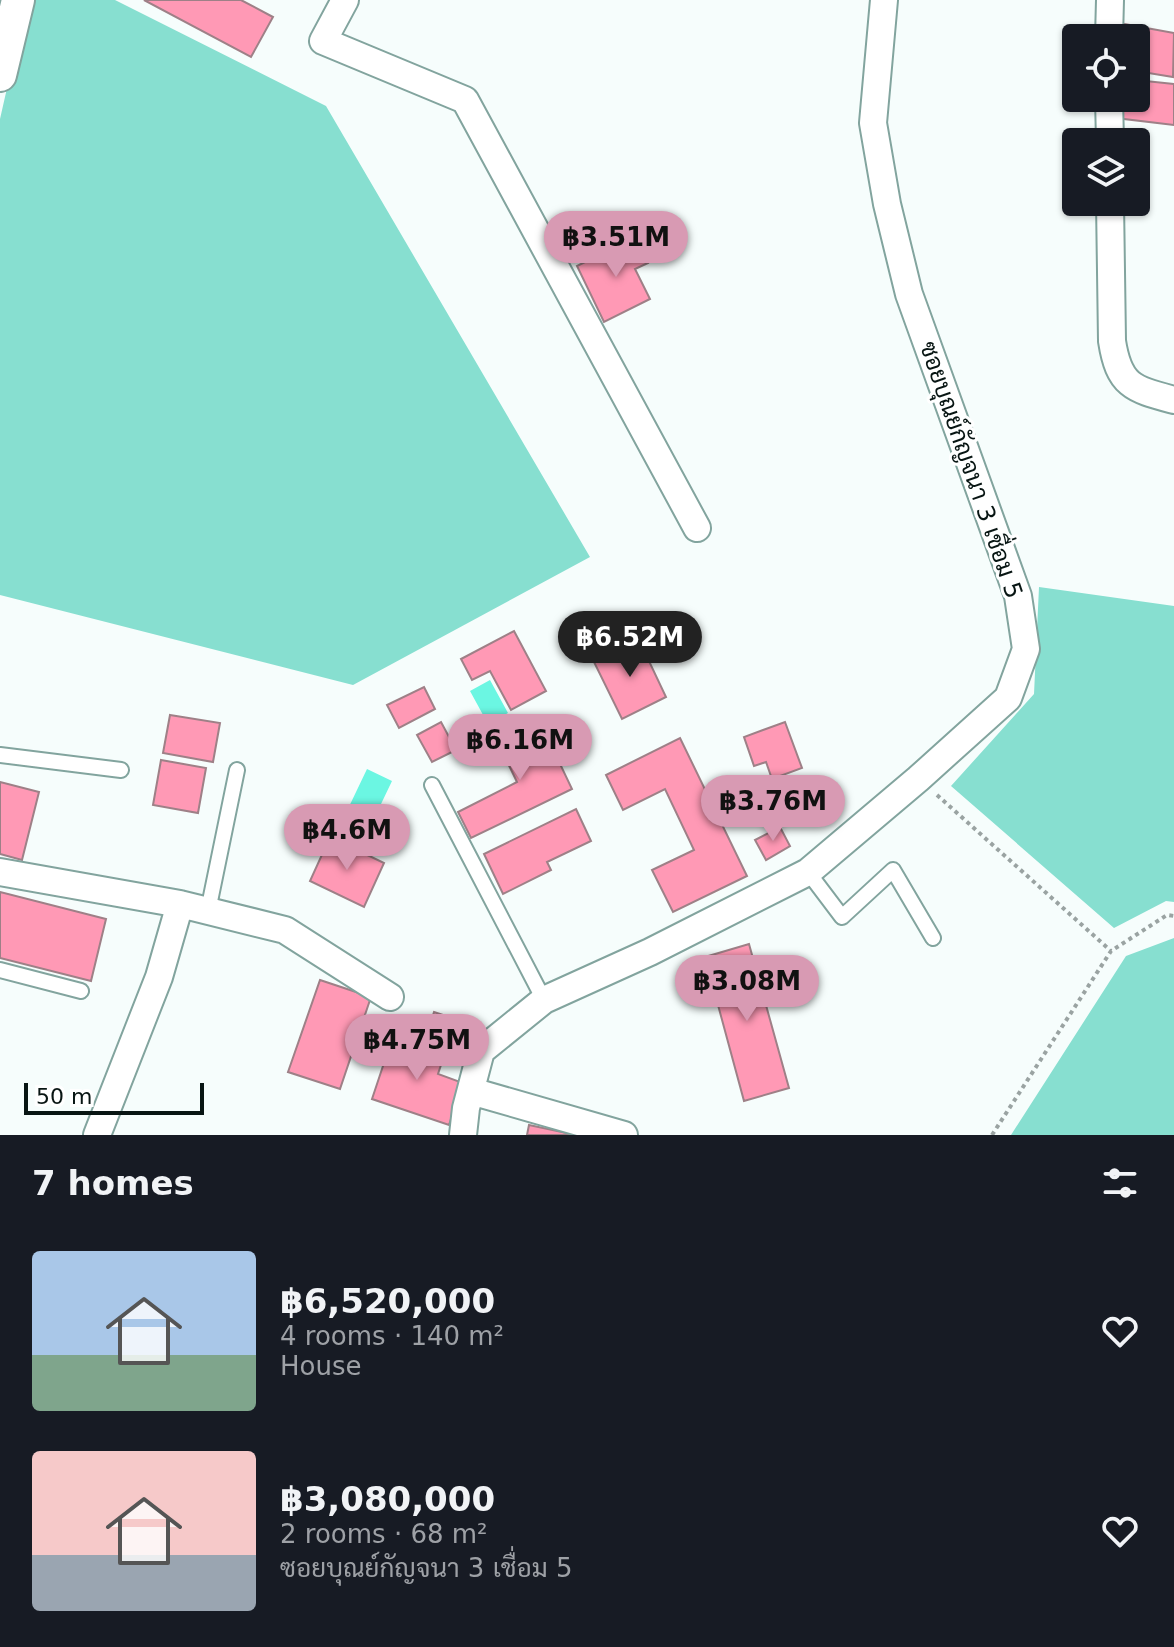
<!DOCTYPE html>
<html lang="en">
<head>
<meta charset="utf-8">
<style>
	body { margin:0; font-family:"DejaVu Sans",Sarabun,sans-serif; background:#20242c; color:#f1f3f6; height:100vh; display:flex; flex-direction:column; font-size:30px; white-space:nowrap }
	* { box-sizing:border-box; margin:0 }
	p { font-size:26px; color:#9ea1a6 }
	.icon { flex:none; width:44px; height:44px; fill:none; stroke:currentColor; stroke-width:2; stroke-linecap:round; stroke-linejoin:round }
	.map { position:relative; height:1135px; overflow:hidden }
	.details { display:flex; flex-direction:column; background:#171b24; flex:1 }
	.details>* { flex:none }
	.fabs { position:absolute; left:1062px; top:24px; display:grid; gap:16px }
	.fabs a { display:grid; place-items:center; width:88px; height:88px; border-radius:8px; background:#171b24; box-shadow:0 2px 6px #0004; font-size:40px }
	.scale { position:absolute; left:24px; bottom:20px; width:180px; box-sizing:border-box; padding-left:8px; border:4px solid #081513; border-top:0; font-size:22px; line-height:28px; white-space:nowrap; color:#081513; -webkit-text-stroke:6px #fff; paint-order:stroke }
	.price { position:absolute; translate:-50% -68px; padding:0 18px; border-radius:28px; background:#d89ab3; color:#111; font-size:26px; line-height:52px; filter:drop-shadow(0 2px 4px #0008) }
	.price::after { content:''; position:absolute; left:50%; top:48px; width:24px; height:18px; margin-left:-12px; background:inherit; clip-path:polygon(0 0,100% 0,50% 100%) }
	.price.active { background:#222; color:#fff }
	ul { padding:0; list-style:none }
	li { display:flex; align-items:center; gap:24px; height:200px; padding:0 32px }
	li span { display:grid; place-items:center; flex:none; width:224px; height:160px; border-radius:8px; color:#555 }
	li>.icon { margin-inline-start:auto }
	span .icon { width:96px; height:96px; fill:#fffc; stroke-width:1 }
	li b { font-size:34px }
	h2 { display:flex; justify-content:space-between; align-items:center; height:96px; padding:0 32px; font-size:34px }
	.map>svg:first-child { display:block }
	.green { fill:#87dfd0 }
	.water { fill:#6bf6e2 }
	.building { fill:#ff99b5; stroke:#9e8087; stroke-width:2 }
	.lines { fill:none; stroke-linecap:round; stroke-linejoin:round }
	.service-casing { stroke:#82a49e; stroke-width:18 }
	.minor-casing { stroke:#82a49e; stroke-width:30 }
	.tertiary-casing { stroke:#82a49e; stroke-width:36 }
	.path { stroke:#9aa3a2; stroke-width:4; stroke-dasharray:4 4; stroke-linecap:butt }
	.service { stroke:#fff; stroke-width:14 }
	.minor { stroke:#fff; stroke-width:26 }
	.tertiary { stroke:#fff; stroke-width:32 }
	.labels { text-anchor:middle; stroke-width:6; stroke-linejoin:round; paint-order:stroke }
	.street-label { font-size:24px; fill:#081513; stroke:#fff }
</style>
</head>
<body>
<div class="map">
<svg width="1174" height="1135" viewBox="0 0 1174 1135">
	<rect width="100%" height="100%" fill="#f6fdfc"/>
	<!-- green -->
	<path class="green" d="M 27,0 L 115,0 L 326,106 L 590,557 L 353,685 L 0,595 L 0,119 Z
		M 1039,587 L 1174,606 L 1174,902 L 1166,901 L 1114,928 L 951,786 L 1034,694 Z
		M 1174,938 L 1174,1135 L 1011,1135 L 1126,956 Z"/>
	<!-- water -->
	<path class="water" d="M 490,680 L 508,713 L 488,724 L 470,691 Z
		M 367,769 L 392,781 L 360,848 L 335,836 Z"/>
	<!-- building -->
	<path class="building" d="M 144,0 L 241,0 L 273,17 L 251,57 Z
		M 1119,23 L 1174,33 L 1173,77 L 1136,71 L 1136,38 L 1116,38 Z
		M 1136,80 L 1174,84 L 1174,125 L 1116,118 L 1118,98 L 1136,98 Z
		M 635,237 L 648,263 L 635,269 L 650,299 L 604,322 L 577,266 Z
		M 514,631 L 546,691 L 511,710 L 490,671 L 472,680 L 461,659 Z
		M 639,640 L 666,697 L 622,719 L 594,662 Z
		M 424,687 L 435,709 L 399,728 L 387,705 Z
		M 170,715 L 220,723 L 213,762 L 163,753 Z
		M 441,722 L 456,750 L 432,762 L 417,735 Z
		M 540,722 L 572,789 L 471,838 L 458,812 L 517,782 L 498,743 Z
		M 785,722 L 802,768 L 772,779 L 766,762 L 754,766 L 744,737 Z
		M 680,738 L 747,876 L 673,912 L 652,870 L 694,850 L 665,789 L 623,810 L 606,775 Z
		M 161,760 L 206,768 L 198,813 L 153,805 Z
		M 0,782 L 39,792 L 22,860 L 0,854 Z
		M 576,809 L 591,841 L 547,862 L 551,870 L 503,894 L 484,854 Z
		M 780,827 L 790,846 L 766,860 L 755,840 Z
		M 330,837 L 384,863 L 364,907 L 310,881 Z
		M 0,892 L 106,919 L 91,981 L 0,958 Z
		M 749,944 L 789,1088 L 744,1101 L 705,957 Z
		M 320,980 L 371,997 L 340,1089 L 288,1072 Z
		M 434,1012 L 476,1026 L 467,1055 L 425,1042 Z
		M 393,1036 L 445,1053 L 438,1074 L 463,1083 L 449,1125 L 372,1099 Z
		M 529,1125 L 576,1135 L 527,1135 Z"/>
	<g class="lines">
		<!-- service casing -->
		<g class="service-casing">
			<path id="service" d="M 0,755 L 121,770
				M 432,785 L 544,1000
				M 808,872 L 842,917 L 893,870 L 933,938
				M 208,911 L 237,770
				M 0,970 L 81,991"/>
		</g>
		<!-- minor casing -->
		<g class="minor-casing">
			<path id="minor" d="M 345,0 L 323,41 L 465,100 L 697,528
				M 1109,38 L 1110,0
				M 1109,98 L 1110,142
				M 1110,202 L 1112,341 C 1119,386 1133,389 1174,400
				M 0,872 L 180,904 L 285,930 L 390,997
				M 471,1091 L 624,1135
				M 97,1135 L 159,977 L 180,904
				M 463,1135 L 466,1108 L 481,1051 L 544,1000 L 650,952 L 808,872 L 918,779 L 1008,698 L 1026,649 L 1018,596 L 909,294 L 887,204 L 873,123 L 884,0"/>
		</g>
		<!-- tertiary casing -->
		<g class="tertiary-casing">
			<path id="tertiary" d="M 0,75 L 18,0"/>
		</g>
		<!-- path -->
		<path class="path" d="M 937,795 L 1111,951
			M 992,1135 L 1111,951 L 1167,915 L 1174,916"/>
		<!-- service -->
		<use href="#service" class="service"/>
		<!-- minor -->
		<use href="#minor" class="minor"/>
		<!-- tertiary -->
		<use href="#tertiary" class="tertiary"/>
	</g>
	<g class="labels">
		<!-- street labels -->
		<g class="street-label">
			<text transform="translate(971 470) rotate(71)" y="8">ซอยบุณย์กัญจนา 3 เชื่อม 5</text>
		</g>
	</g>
</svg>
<div class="fabs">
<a><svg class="icon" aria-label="locate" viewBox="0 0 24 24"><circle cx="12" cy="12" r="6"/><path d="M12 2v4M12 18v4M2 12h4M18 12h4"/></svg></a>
<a><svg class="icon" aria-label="layers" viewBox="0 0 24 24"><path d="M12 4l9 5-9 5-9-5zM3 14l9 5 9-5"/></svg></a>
</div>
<div class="scale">50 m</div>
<b class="price" style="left:616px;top:279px">฿3.51M</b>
<b class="price active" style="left:630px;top:679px">฿6.52M</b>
<b class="price" style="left:520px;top:782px">฿6.16M</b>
<b class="price" style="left:773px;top:843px">฿3.76M</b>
<b class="price" style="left:347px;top:872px">฿4.6M</b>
<b class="price" style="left:747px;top:1023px">฿3.08M</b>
<b class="price" style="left:417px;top:1082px">฿4.75M</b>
</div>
<section class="details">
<h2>7 homes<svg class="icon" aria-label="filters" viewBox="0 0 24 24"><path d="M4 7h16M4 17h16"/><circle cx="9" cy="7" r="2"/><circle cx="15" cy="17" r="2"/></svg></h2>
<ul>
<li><span style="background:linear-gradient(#a9c7e8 65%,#7fa58c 0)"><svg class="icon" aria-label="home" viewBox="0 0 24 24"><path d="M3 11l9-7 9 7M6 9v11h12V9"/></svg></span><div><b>฿6,520,000</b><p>4 rooms · 140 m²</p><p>House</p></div><svg class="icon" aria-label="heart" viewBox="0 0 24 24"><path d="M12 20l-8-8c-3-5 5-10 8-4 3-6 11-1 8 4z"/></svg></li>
<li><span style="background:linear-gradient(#f6c9c9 65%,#9aa5b1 0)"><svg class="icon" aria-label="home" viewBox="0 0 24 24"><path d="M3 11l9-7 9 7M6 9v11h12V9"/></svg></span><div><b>฿3,080,000</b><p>2 rooms · 68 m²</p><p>ซอยบุณย์กัญจนา 3 เชื่อม 5</p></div><svg class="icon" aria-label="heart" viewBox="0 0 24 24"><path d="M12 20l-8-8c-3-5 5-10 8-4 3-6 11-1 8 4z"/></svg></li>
</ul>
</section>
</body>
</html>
